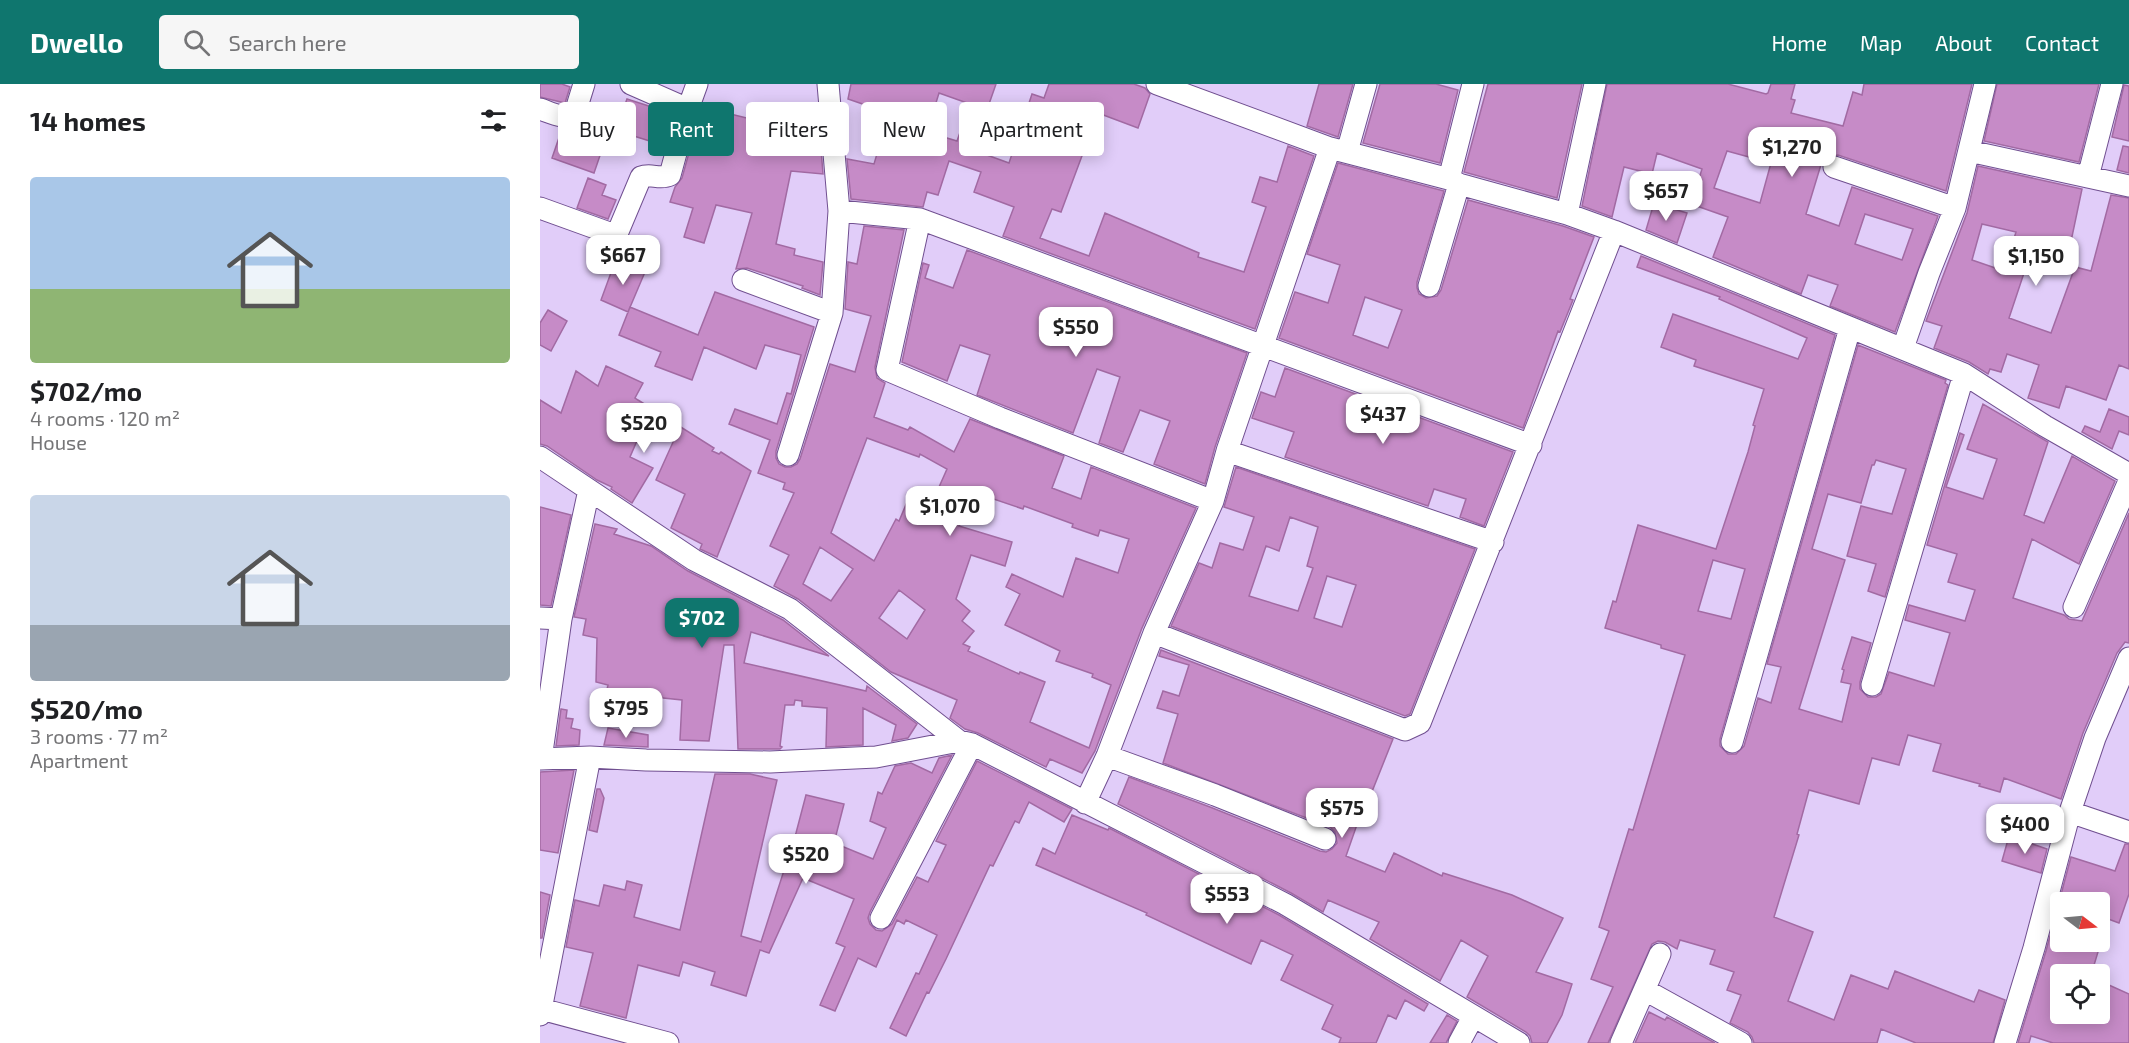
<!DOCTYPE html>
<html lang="en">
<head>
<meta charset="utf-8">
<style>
	body { margin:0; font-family:"Exo 2",sans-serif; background:#f6f6f6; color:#202124; height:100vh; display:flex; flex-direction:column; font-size:22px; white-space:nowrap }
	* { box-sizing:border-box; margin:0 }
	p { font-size:20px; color:#757577 }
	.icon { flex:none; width:33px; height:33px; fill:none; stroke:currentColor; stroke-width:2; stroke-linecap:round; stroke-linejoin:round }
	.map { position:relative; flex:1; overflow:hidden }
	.sheet { display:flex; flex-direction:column; background:#fff; width:540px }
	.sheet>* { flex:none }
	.guide { position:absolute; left:18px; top:18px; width:570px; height:54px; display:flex; gap:12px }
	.needle { width:39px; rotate:106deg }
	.controls { position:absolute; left:1510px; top:808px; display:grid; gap:12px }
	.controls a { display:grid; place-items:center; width:60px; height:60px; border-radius:6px; background:#fff; box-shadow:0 3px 15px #0003; font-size:30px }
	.price { position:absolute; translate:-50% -51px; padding:0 14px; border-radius:12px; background:#fff; color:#222; font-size:20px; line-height:39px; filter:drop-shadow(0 2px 3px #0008) }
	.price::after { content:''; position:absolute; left:50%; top:36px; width:18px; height:14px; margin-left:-9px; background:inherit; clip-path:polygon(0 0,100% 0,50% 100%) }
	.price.current { background:#0f766e; color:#fff }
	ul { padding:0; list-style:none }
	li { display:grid; align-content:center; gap:12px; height:318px; padding:0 30px }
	li span { display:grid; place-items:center; height:186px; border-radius:6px; color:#555 }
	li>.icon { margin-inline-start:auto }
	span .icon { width:108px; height:108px; fill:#fffc; stroke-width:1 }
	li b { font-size:26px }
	h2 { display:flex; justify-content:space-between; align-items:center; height:72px; padding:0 30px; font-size:26px }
	.chip { padding:0 21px; border-radius:6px; background:#fff; box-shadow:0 3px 15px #0003; font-size:21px; line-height:54px }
	.chip.current { background:#0f766e; color:#fff }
	header { display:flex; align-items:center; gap:36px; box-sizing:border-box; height:84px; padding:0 30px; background:#0f766e; color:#fff }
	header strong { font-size:28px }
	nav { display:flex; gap:33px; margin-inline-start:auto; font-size:21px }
	.search { width:420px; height:54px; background:#f6f6f6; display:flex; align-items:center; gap:15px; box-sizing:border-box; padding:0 21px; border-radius:6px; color:#757577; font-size:22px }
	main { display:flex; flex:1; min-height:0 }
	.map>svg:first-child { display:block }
	.building { fill:#c68bc7; stroke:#a26aa3; stroke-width:1.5; fill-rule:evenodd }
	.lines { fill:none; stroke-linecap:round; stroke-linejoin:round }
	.minor-casing { stroke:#704f90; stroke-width:23 }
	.minor { stroke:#fff; stroke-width:21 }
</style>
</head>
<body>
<header>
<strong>Dwello</strong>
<div class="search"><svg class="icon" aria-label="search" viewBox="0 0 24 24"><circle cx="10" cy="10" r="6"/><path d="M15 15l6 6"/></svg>Search here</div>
<nav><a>Home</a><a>Map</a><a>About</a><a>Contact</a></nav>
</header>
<main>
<section class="sheet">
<h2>14 homes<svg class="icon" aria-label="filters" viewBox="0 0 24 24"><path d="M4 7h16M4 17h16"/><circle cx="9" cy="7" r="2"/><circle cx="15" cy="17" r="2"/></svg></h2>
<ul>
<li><span style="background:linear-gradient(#a9c7e8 60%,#8fb573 0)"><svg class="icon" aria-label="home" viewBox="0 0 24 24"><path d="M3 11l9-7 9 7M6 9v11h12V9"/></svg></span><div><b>$702/mo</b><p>4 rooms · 120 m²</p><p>House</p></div></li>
<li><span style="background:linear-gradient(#c9d6e8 70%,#9aa5b1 0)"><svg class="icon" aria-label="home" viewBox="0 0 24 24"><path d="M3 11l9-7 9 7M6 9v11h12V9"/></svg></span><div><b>$520/mo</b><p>3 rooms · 77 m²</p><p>Apartment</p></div></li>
</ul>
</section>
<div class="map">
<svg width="1589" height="959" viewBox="0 0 1589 959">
	<rect width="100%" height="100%" fill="#e1cdf9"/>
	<!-- building -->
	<path class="building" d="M 0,0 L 22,0 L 30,3 L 25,19 L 0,13 Z
		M 311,0 L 456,0 L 433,66 L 469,79 L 492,10 L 504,14 L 509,0 L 594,0 L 605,4 L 610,10 L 598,44 L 558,29 L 521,128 L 512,125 L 500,154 L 549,172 L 565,129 L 659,169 L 658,173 L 704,188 L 726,123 L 712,118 L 720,93 L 737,98 L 748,62 L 774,72 L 715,245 L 463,152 L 474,123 L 434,108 L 441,88 L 409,77 L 398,111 L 387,108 L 383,123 L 311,115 L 307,75 L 334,80 L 345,43 L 335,40 L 340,26 L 308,15 ZM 399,9 L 430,20 L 417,57 L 387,48 Z
		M 779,0 L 813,0 L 798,53 L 767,42 Z
		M 840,0 L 896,0 L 918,6 L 900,79 L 823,59 Z
		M 948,0 L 1042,0 L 1017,114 L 924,88 Z
		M 1067,0 L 1188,0 L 1226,10 L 1228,9 L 1231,0 L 1255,0 L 1251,15 L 1255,16 L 1251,29 L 1303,42 L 1313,8 L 1322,11 L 1324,0 L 1432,0 L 1406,107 L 1298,71 L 1283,74 L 1266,130 L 1299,142 L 1312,103 L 1398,132 L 1355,248 L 1290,222 L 1298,201 L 1268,191 L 1261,210 L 1173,173 L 1188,133 L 1151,120 L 1162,85 L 1117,69 L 1112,90 L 1084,83 L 1072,133 L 1042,122 ZM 1187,67 L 1231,79 L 1220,119 L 1174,104 ZM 1325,130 L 1373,145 L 1362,176 L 1315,160 Z
		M 1457,0 L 1559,0 L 1539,78 L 1444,57 Z
		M 1584,1 L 1589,2 L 1589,57 L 1572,53 Z
		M 87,15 L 115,24 L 110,38 L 118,40 L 113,58 L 68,44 L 74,26 L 82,29 Z
		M 162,23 L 280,52 L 283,90 L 251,87 L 236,160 L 255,165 L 254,171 L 283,178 L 280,211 L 262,204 L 263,202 L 207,184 L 196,185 L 212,129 L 176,121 L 164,159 L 144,153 L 153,124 L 130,118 L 135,103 L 142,94 L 150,65 L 152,66 Z
		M 39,41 L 67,51 L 54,89 L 12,74 L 22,45 Z
		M 1583,62 L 1589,63 L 1589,89 L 1577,86 Z
		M 798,79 L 904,107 L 877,198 L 877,204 L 879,210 L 886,214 L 897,212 L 901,206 L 928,116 L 1023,142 L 1054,153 L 1030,215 L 1033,216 L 1020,248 L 1018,247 L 983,344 L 739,254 L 755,208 L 788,219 L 800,181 L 767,170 ZM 825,213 L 862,226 L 848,264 L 813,251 Z
		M 1438,82 L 1542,105 L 1525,186 L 1495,178 L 1493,185 L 1486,183 L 1469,234 L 1511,249 L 1535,183 L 1551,187 L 1571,111 L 1589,114 L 1589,285 L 1579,281 L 1566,316 L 1526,302 L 1519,324 L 1488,314 L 1499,281 L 1467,270 L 1461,288 L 1450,285 L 1448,290 L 1429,278 L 1394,264 L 1402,242 L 1386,237 L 1427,129 ZM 1442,140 L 1476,148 L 1464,187 L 1432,176 Z
		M 48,94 L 66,101 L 62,111 L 76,116 L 68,135 L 37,124 Z
		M 1114,119 L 1147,129 L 1137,159 L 1106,146 Z
		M 324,142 L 364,146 L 335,283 L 337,294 L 345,299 L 334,333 L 368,346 L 370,343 L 414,368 L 430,335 L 524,372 L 512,404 L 541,415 L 551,383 L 656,424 L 602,544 L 555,667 L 542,689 L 510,675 L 506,683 L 438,649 L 425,645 L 410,634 L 417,616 L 351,588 L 258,515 L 234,502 L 249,471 L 230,462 L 254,409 L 243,405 L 245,399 L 218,389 L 230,356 L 189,340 L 195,325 L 237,340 L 247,309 L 251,310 L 261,271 L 225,261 L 216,285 L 164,263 L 152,296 L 115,282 L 121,268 L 79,251 L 90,223 L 158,251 L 175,208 L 274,243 L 236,367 L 236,374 L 239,380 L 245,383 L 251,383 L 257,380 L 260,375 L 290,280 L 315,288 L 331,232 L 305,225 L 308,178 L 317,180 ZM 327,354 L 379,373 L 380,370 L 407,385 L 395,412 L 373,404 L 359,437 L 356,435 L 334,477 L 291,449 ZM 433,408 L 483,425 L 484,422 L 533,440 L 532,443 L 558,452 L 560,446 L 589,455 L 578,489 L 536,474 L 523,513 L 472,490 L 466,503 L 480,510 L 465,541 L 520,567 L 516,577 L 553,590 L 552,593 L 571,601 L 549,664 L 490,638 L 505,598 L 480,588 L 479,590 L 428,567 L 430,563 L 423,560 L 434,547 L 422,537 L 430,527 L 416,515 L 431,471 L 465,482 L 472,458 L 419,442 ZM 280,463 L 313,485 L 291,517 L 263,500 ZM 359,506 L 385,526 L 367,555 L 339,534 Z
		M 427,166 L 707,269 L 675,363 L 665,400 L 614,380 L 630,337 L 600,326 L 583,368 L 559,359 L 580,293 L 557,285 L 533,349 L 437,311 L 450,271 L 420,261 L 407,297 L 362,278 L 383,179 L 389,181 L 385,194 L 413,204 Z
		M 1101,172 L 1295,251 L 1180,655 L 1180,662 L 1188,670 L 1196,670 L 1204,662 L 1218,614 L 1231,619 L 1241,583 L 1227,580 L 1318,261 L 1406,296 L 1405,299 L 1408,301 L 1345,513 L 1328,507 L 1336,480 L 1307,472 L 1321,422 L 1352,430 L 1366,385 L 1336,376 L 1334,381 L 1332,381 L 1321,419 L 1288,410 L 1272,465 L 1305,476 L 1259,625 L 1302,638 L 1311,600 L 1301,598 L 1304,586 L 1302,585 L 1312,553 L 1331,559 L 1320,598 L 1320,605 L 1328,613 L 1336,613 L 1341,610 L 1349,588 L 1394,602 L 1410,549 L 1365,536 L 1369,521 L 1425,537 L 1435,506 L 1408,498 L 1417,470 L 1387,461 L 1420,349 L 1424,351 L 1406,403 L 1443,415 L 1457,375 L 1427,365 L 1443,320 L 1508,358 L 1484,431 L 1504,439 L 1532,372 L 1575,397 L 1539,480 L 1492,455 L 1473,514 L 1524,531 L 1529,535 L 1542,537 L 1589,429 L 1589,559 L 1585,558 L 1577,569 L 1543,649 L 1521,715 L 1464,694 L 1460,708 L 1439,702 L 1440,700 L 1393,687 L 1401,660 L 1368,651 L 1359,681 L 1332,674 L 1319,720 L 1269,706 L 1257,750 L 1259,751 L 1234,833 L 1273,848 L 1248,917 L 1294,936 L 1311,891 L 1348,905 L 1355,887 L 1434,918 L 1439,906 L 1465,916 L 1453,959 L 1376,959 L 1341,945 L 1337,959 L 1214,959 L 1212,953 L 1208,948 L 1190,939 L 1201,911 L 1187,906 L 1194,888 L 1170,880 L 1175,866 L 1140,856 L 1137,865 L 1125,858 L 1118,857 L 1112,860 L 1068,959 L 1048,959 L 1073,903 L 1051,895 L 1069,847 L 1059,843 L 1089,745 L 1093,746 L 1145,571 L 1121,564 L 1121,561 L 1065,544 L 1073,517 L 1076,518 L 1098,441 L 1176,465 L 1208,368 L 1215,342 L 1213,341 L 1224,305 L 1154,282 L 1156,276 L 1121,263 L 1133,230 L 1258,275 L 1267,254 L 1179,215 L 1180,213 L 1097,183 ZM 1173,476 L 1205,485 L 1191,535 L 1158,527 Z
		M 76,175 L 105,188 L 88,228 L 61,216 Z
		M 8,226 L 27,237 L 11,267 L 0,261 L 0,239 Z
		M 66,282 L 103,299 L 95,314 L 98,316 L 174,364 L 172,367 L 179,370 L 181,368 L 211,387 L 177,473 L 160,465 L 162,460 L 131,444 L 145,410 L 116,396 L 134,356 L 103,343 L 90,373 L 113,384 L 92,419 L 71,405 L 72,403 L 57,396 L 7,362 L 0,360 L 0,316 L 21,329 L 36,287 L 58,302 Z
		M 745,284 L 973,368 L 944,442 L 920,433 L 926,415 L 894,405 L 888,422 L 745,373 L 754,348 L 712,334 L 721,308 L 735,313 Z
		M 1569,325 L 1589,333 L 1589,351 L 1579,347 L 1572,365 L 1542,348 L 1545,342 L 1560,348 Z
		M 696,383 L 935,465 L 870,630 L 865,632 L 631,542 L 659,479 L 672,484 L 680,459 L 703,466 L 714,433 L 684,423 ZM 750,433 L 778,443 L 767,482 L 773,484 L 758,527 L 709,512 L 726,462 L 739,467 ZM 787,492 L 816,501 L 802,543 L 774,534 Z
		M 0,423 L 31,431 L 11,522 L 0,521 Z
		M 55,440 L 77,445 L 74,450 L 111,462 L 148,487 L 243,536 L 289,572 L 211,548 L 204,579 L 326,607 L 327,602 L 377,640 L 368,654 L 352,657 L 356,641 L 323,624 L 323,661 L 286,663 L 287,624 L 262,622 L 262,617 L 255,616 L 254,621 L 245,621 L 240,662 L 242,663 L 240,665 L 198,665 L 194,561 L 184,561 L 169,657 L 140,656 L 142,616 L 85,610 L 83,618 L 65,614 L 68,601 L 56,598 L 57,554 L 43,551 L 46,535 L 34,533 Z
		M 621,566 L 853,655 L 831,710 L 828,709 L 806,772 L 845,788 L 854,769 L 902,792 L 903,789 L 972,811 L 1023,834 L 996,888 L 1032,900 L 1022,931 L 1007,959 L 992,959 L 990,952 L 986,948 L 927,913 L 948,872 L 921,856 L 900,897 L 830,855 L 839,838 L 788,816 L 783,828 L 751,809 L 578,720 L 589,693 L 670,723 L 780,767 L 786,768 L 792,765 L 797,759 L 795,748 L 790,743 L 623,679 L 638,630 L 617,624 L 623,607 L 639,612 L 649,581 L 619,572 Z
		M 21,625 L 27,626 L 26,634 L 33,635 L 31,644 L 40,646 L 39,661 L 16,662 Z
		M 68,644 L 108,651 L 108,663 L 64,661 Z
		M 412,671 L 330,828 L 328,834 L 330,840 L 336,846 L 342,847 L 352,840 L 377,793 L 388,798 L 406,761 L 396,757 L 437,677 L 532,725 L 524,738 L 489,718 L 479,739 L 475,737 L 453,782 L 450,781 L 406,875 L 389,909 L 387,908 L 366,952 L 350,944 L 376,889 L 379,890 L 397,851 L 366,836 L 364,840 L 357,836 L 336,883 L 318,874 L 295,927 L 280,921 L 305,863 L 296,859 L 314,815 L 263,794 L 229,869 L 220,866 L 206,912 L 171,901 L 175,888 L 143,878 L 139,892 L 98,881 L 86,934 L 40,922 L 53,869 L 26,863 L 35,816 L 59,822 L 64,801 L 85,806 L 87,797 L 102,801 L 94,833 L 140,846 L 175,690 L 210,690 L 237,696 L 201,852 L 221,858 L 256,749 L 266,711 L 304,720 L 294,759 L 333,775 L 346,744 L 330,737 L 338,708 L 342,710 L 355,682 L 371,679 L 392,689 L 399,674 Z
		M 34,686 L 18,769 L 0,766 L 0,688 Z
		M 57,705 L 60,705 L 64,714 L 57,748 L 49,746 Z
		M 532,731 L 568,746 L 569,744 L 739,831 L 888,920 L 884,927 L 865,916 L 856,935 L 848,931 L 836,959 L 799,959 L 801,954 L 782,945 L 793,921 L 741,896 L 753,871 L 721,856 L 711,880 L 606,831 L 607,829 L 496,781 L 503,764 L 515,770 Z
		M 1469,752 L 1507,765 L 1501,789 L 1462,777 Z
		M 1585,760 L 1589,760 L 1589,810 L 1579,839 L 1560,832 L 1560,819 L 1521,819 L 1521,858 L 1561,858 L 1551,891 L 1521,891 L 1521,930 L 1560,930 L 1560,897 L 1589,910 L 1589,959 L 1513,959 L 1491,952 L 1489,959 L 1478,959 L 1506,867 L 1531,773 L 1575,787 Z
		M 0,808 L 10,811 L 2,854 L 0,854 Z
		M 1109,928 L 1125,936 L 1127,933 L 1175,959 L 1095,959 Z
		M 907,931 L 917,937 L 906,959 L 890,959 Z"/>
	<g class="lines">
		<!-- minor casing -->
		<g class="minor-casing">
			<path id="minor" d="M 91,0 L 148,25
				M 617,0 L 790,64 L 909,95 L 919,100 L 1027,130 L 1074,147 L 1424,290 L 1505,342 L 1589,390
				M 0,25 C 12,29 23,36 35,29 L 44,0
				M 1429,67 L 1589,102
				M 807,68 L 826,0
				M 1294,83 L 1415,124
				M 1548,93 L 1572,0
				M 909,95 L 933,0
				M 0,124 L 72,150 L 77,150 L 101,93 C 111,89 120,96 130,91 L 148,25 L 157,0
				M 299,127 L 380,135 L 991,361
				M 1027,130 L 1055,0
				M 380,135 L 347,286 L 460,334 L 673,417
				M 203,196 L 292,229
				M 889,202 L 919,100
				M 1363,264 L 1389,189 L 1415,124 L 1445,0
				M 687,367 L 953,458
				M 248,371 L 292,229 L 299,127 L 288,0
				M 0,373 L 154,476 L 250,525 L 419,657 L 432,660 L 745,820 L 979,959
				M 1534,523 L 1589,397
				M 0,534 L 21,535
				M 614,549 L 865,646 L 880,639 L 1074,147
				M 1332,601 L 1424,290
				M 1192,658 L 1310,244
				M 567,672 L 675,711 L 785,755
				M 0,675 L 50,673 L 106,676 L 230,678 L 336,673 L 419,657
				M 1,675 L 21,535 L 49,406
				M 545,719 L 567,672 L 614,549 L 673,417 L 687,367 L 790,64
				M 1530,728 L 1589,748
				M 341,834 L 432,660
				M 1105,906 L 1201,959
				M 1,925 L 128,959
				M 0,931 L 50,673
				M 919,959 L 933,933
				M 1081,959 L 1120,870
				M 1465,959 L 1494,864 L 1530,728 L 1555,654 L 1589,574"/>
		</g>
		<!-- minor -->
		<use href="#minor" class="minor"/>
	</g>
</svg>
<div class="controls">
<a><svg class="needle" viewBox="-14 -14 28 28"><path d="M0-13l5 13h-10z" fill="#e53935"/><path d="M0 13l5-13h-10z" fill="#757577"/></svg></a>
<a><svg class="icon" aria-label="locate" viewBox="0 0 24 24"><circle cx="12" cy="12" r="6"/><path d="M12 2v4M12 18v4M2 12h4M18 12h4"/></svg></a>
</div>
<b class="price" style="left:1252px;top:94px">$1,270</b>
<b class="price" style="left:1126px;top:138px">$657</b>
<b class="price" style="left:83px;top:202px">$667</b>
<b class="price" style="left:1496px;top:203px">$1,150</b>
<b class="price" style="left:536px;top:274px">$550</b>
<b class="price" style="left:843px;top:361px">$437</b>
<b class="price" style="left:104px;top:370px">$520</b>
<b class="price" style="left:410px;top:453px">$1,070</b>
<b class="price current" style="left:162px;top:565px">$702</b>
<b class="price" style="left:86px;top:655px">$795</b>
<b class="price" style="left:802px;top:755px">$575</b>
<b class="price" style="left:1485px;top:771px">$400</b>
<b class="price" style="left:266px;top:801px">$520</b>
<b class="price" style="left:687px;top:841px">$553</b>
<div class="guide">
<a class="chip">Buy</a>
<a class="chip current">Rent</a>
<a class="chip">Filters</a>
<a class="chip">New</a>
<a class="chip">Apartment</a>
</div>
</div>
</main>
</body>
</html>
